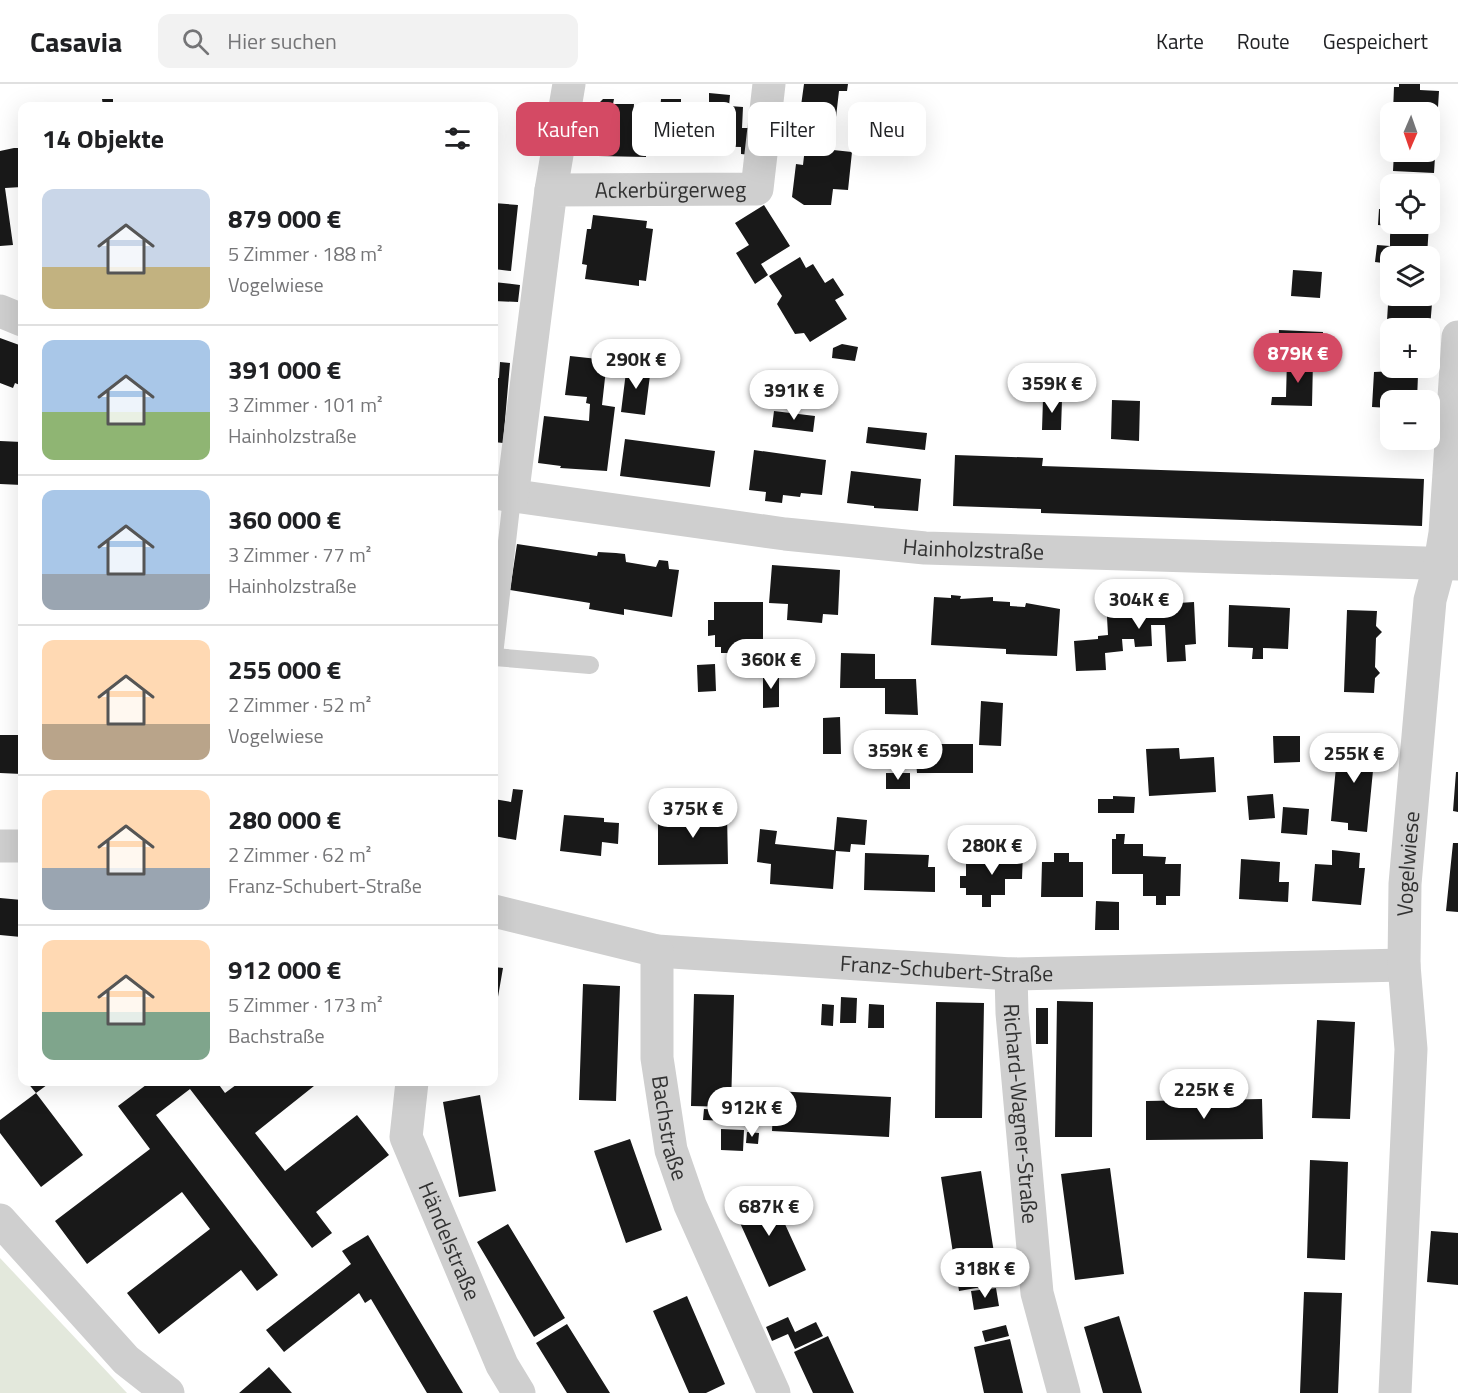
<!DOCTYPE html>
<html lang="de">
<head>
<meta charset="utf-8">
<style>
	body { margin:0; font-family:"Titillium Web",sans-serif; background:#f2f2f2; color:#202124; height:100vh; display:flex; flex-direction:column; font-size:22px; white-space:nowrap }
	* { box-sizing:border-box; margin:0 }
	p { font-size:20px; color:#757577 }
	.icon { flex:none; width:33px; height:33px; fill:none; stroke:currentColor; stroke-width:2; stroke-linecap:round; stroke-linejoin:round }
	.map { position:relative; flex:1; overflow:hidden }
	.sheet { position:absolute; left:18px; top:18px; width:480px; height:984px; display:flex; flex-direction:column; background:#fff; border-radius:12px; box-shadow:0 6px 24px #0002 }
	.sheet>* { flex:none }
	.top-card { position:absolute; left:516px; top:18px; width:570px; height:54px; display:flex; gap:12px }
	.needle { width:39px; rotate:182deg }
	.buttons { position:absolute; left:1380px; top:18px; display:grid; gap:12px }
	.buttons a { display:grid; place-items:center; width:60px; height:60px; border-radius:12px; background:#fff; box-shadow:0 6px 24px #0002; font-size:30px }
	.price { position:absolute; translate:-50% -51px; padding:0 14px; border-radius:21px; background:#fff; color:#222; font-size:20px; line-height:39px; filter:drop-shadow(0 2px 3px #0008) }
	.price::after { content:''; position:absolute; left:50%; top:36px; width:18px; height:14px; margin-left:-9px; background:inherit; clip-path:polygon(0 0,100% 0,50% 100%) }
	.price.active { background:#d44a64; color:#fff }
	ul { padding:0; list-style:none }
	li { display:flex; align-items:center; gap:18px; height:150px; padding:0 24px }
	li+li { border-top:2px solid #e0e0e0 }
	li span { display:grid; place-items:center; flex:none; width:168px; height:120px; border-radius:12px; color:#555 }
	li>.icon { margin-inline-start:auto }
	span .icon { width:72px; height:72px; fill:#fffc; stroke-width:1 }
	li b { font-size:26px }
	h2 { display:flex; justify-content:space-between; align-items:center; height:72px; padding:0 24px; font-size:26px }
	.tag { padding:0 21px; border-radius:12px; background:#fff; box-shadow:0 6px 24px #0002; font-size:21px; line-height:54px }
	.tag.active { background:#d44a64; color:#fff }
	header { display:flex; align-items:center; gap:36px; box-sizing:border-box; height:84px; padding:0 30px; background:#fff; border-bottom:2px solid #e0e0e0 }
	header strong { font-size:28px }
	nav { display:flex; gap:33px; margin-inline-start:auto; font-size:21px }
	.search { width:420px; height:54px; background:#f2f2f2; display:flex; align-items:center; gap:15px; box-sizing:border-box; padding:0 21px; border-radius:12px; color:#757577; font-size:22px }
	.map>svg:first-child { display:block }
	.green { fill:#e3e8dc }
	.building { fill:#191919 }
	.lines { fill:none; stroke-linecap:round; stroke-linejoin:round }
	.service { stroke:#cfcfcf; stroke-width:18 }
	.minor { stroke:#cfcfcf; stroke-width:33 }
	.labels { text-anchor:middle; stroke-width:6; stroke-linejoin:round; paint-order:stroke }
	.street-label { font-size:22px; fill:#323232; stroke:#fff }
</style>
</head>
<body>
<header>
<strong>Casavia</strong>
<div class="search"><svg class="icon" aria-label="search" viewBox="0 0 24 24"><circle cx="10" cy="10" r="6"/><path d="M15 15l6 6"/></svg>Hier suchen</div>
<nav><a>Karte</a><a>Route</a><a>Gespeichert</a></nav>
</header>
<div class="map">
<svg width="1458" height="1309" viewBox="0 0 1458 1309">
	<rect width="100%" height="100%" fill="#fff"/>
	<!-- green -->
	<path class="green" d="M 0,1174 L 127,1309 L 0,1309 Z"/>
	<!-- building -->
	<path class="building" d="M 804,0 L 848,0 L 847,7 L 839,7 L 836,33 L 800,29 Z
		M 1399,0 L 1420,0 L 1420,6 L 1439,7 L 1434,89 L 1393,87 L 1394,68 L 1430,68 L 1430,28 L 1393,28 L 1394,3 L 1399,3 Z
		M 709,9 L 730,11 L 729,22 L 743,23 L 742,44 L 754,44 L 751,71 L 741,70 L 741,63 L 694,62 L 694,68 L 646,67 L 646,73 L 598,72 L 600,18 L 603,15 L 614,15 L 613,20 L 634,20 L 633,33 L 647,33 L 647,26 L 660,27 L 661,15 L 681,15 L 681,27 L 694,28 L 694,21 L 709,22 Z
		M 102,15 L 113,15 L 113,22 L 103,22 Z
		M 805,63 L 852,68 L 848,106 L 833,105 L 831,121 L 804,121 L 792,113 L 796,80 L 803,81 Z
		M 14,64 L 22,64 L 22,103 L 5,104 L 13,161 L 0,162 L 0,67 Z
		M 494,119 L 518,121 L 511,187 L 494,185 Z
		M 764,121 L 790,162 L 761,180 L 768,191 L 755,200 L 736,169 L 749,161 L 735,139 Z
		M 1379,125 L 1390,125 L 1390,140 L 1429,140 L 1427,172 L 1390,172 L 1390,180 L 1375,178 L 1377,161 L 1390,162 L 1390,152 L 1391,142 L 1378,141 Z
		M 593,131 L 647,137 L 646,144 L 653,145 L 646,197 L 639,196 L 639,202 L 585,195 L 587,181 L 582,180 L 587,145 L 591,145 Z
		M 800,173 L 806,184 L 813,180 L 825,199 L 833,194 L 844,211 L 835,216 L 847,235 L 810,258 L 804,249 L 795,250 L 777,220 L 782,212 L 769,192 Z
		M 1293,186 L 1322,188 L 1320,214 L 1291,212 Z
		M 494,198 L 520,201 L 518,218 L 494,217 Z
		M 1389,204 L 1390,212 L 1430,212 L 1430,207 L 1433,207 L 1430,244 L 1390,244 L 1390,253 L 1386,253 Z
		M 1279,246 L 1323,248 L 1322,264 L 1278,262 Z
		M 0,254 L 22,262 L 22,302 L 15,299 L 13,304 L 0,299 Z
		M 842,260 L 858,263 L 855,277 L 832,274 L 833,264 Z
		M 570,272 L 607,276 L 602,321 L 615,323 L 607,387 L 560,384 L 561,382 L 538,379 L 544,332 L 589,337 L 590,320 L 586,319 L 587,313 L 565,311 Z
		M 1287,275 L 1313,276 L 1312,322 L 1271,321 L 1272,313 L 1286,313 Z
		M 500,278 L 510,279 L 503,359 L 494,358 L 494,294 L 499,294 Z
		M 627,280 L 651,283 L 645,331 L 621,328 Z
		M 1395,287 L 1418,291 L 1417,316 L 1390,316 L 1390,324 L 1372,323 L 1374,288 Z
		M 1043,315 L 1062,315 L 1061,346 L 1042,346 Z
		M 1112,316 L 1140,317 L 1139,357 L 1111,355 Z
		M 774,327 L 815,332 L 813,348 L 772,343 Z
		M 868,343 L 927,349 L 925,366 L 866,359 Z
		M 625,355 L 715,367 L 710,403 L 620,392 Z
		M 0,357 L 22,358 L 22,401 L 0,400 Z
		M 754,366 L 826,376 L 822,411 L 801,409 L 800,413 L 783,411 L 782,419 L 765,417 L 766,408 L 749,406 Z
		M 955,371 L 1043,374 L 1042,382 L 1424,395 L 1422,442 L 1041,429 L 1041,425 L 953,422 Z
		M 851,387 L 921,395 L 918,427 L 874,424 L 874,422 L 847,419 Z
		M 517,460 L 597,472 L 598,468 L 616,469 L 625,470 L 626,478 L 656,483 L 659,476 L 668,477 L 669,485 L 679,486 L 672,533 L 624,525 L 624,531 L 589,525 L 590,519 L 510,506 Z
		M 772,481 L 840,486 L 838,531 L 823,530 L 822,539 L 787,536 L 788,520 L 769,519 Z
		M 951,511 L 961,512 L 960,515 L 993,513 L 993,517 L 1010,518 L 1010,522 L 1025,523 L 1026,519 L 1060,525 L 1057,572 L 1006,570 L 1006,565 L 931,561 L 934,513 L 951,514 Z
		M 1163,514 L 1163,520 L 1194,518 L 1196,560 L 1185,561 L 1186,577 L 1167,578 L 1165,541 L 1151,541 L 1152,562 L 1135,563 L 1134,555 L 1122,555 L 1123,567 L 1105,569 L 1106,586 L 1076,587 L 1074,557 L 1098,555 L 1098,552 L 1108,551 L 1106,515 Z
		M 714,518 L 763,518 L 763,562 L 736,563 L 736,569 L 721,569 L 721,563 L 715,563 L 715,551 L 708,552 L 708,536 L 714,536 Z
		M 1229,521 L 1290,524 L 1288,565 L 1263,564 L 1263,575 L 1252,575 L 1253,564 L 1228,563 Z
		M 1347,526 L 1377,527 L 1376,542 L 1382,548 L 1376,554 L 1375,583 L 1380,589 L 1375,594 L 1374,609 L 1344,608 Z
		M 841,569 L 875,570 L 875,595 L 916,595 L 918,631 L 885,630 L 885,604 L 840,604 Z
		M 715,580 L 716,607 L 698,608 L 697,581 Z
		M 763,589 L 779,589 L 779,623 L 763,624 Z
		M 981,617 L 1003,619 L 1001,662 L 979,661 Z
		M 840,633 L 841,670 L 823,670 L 823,634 Z
		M 0,651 L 22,651 L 22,690 L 0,689 Z
		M 1273,652 L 1300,652 L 1300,678 L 1274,679 Z
		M 1355,654 L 1376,656 L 1367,748 L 1348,746 L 1348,739 L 1331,737 L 1338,661 L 1354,663 Z
		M 879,660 L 973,660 L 973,689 L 917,689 L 916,677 L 879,677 Z
		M 1179,664 L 1180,675 L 1214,673 L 1216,708 L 1149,712 L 1146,665 Z
		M 1456,688 L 1458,688 L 1458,728 L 1453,727 Z
		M 886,689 L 910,689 L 910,705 L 886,705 Z
		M 513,705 L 523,706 L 516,756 L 494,752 L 494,715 L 511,718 Z
		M 1273,710 L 1275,734 L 1249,736 L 1247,712 Z
		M 1113,712 L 1135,713 L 1134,729 L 1098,729 L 1098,715 L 1113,715 Z
		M 1283,723 L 1309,725 L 1307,751 L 1281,749 Z
		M 658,730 L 727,730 L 728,780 L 658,781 Z
		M 564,731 L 604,734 L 604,738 L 619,739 L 618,760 L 602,758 L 601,772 L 560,767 Z
		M 837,733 L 867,736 L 865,761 L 851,760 L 850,768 L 836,767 L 833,805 L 770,800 L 771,780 L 757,778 L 760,745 L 777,747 L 775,760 L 834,766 Z
		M 1116,750 L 1125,750 L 1124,760 L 1143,760 L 1143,772 L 1166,773 L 1165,780 L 1181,780 L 1180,812 L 1166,812 L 1166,821 L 1156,821 L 1156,812 L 1143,812 L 1143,790 L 1112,790 L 1112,755 L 1116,755 Z
		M 1453,759 L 1458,759 L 1458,828 L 1446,827 Z
		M 1332,766 L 1360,769 L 1359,784 L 1365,784 L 1361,821 L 1312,817 L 1315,780 L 1332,781 Z
		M 1005,767 L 1023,767 L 1022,795 L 1005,795 L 1005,811 L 991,811 L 991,823 L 982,823 L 982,811 L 966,811 L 966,804 L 960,804 L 960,792 L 966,792 L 966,776 L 1005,777 Z
		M 865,769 L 929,771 L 928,783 L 935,783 L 935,808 L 864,806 Z
		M 1054,769 L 1069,769 L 1069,778 L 1083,778 L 1083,813 L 1041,813 L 1042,778 L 1054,778 Z
		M 1241,775 L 1280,778 L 1279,798 L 1289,798 L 1288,818 L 1239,815 Z
		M 0,814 L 22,816 L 21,853 L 0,851 Z
		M 1096,817 L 1119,818 L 1119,846 L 1095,846 Z
		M 494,883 L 503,884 L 495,930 L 494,930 Z
		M 583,900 L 620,902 L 616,1017 L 579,1016 Z
		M 694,910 L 734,911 L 731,1023 L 691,1022 Z
		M 841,913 L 857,914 L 856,939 L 840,939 Z
		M 1057,917 L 1093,918 L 1092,1053 L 1055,1053 Z
		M 936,918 L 984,919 L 982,1034 L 935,1034 Z
		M 822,920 L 834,921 L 833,942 L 821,941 Z
		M 869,920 L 884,921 L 884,944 L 868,944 Z
		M 1036,924 L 1048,924 L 1048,960 L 1036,960 Z
		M 1317,936 L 1355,938 L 1350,1035 L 1312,1034 Z
		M 27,998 L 51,998 L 36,1009 L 83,1071 L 41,1103 L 0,1049 L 0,1036 L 36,1009 Z
		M 150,998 L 217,998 L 225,1009 L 240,998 L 319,998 L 255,1049 L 285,1087 L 357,1031 L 389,1071 L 316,1128 L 332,1149 L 312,1164 L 190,1005 L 156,1031 L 278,1191 L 257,1207 L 241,1186 L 159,1250 L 127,1209 L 210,1145 L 182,1108 L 87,1180 L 55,1137 L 150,1065 L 118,1022 Z
		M 774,1007 L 891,1013 L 889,1053 L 772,1047 Z
		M 480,1011 L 496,1107 L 459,1113 L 443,1018 Z
		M 1262,1015 L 1263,1055 L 1146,1056 L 1146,1017 Z
		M 704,1025 L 728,1026 L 728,1037 L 703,1036 Z
		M 721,1045 L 744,1046 L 743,1067 L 721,1066 Z
		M 747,1048 L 759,1049 L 758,1060 L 746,1059 Z
		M 630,1055 L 662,1146 L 626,1159 L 594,1067 Z
		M 1310,1076 L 1348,1078 L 1345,1176 L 1307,1174 Z
		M 1110,1084 L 1124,1190 L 1075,1196 L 1061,1090 Z
		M 981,1087 L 999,1200 L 959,1207 L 941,1093 Z
		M 768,1103 L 806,1186 L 769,1203 L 731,1119 Z
		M 508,1140 L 565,1234 L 534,1253 L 477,1158 Z
		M 1431,1147 L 1458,1149 L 1458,1201 L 1427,1198 Z
		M 368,1151 L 463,1309 L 427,1309 L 371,1215 L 365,1219 L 359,1209 L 284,1268 L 266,1246 L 351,1180 L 342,1167 Z
		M 996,1204 L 999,1222 L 974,1226 L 971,1207 Z
		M 1304,1208 L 1342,1209 L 1338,1309 L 1300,1309 Z
		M 687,1212 L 725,1300 L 706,1309 L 689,1309 L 653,1227 Z
		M 1119,1232 L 1142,1309 L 1103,1309 L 1084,1243 Z
		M 788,1233 L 795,1248 L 816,1238 L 823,1252 L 795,1265 L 788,1250 L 772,1257 L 766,1243 Z
		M 567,1240 L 610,1309 L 567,1309 L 536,1259 Z
		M 1006,1241 L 1009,1252 L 985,1258 L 982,1247 Z
		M 828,1252 L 854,1309 L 813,1309 L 794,1268 Z
		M 1010,1255 L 1023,1309 L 984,1309 L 974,1263 Z
		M 269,1283 L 292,1309 L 239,1309 Z"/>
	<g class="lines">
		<!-- service -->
		<path class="service" d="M 494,571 L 512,414
			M 494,573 L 590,581"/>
		<!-- minor -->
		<g class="minor">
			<path d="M 551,106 L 569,0"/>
			<path d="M 0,227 L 22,236"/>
			<path id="s1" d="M 494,409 L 785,450 L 925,464 L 1458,480"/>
			<path id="s2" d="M 512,414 L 551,106 L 757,105 L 769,0"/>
			<path d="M 0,762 L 22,762"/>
			<path id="s3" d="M 494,827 L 657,867 L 1011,890 L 1404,881"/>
			<path id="s4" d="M 657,867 L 657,974 L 671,1066 L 690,1121 L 774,1309"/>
			<path id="s5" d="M 1011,890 L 1012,929 L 1037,1209 L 1064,1309"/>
			<path id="s6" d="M 412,998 L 406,1053 L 502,1281 L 519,1309"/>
			<path d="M 0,1136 L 126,1276 L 168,1309"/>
			<path id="s7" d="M 1395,1309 L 1411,965 L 1404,881 L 1405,800 L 1430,516 L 1440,479 L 1445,449 L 1458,253"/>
		</g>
	</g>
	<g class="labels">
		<!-- street labels -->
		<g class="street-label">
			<text dy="8" stroke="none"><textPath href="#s2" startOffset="430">Ackerbürgerweg</textPath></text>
			<text dy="8" stroke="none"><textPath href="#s1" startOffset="483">Hainholzstraße</textPath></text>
			<text dy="8" stroke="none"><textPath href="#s7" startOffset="530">Vogelwiese</textPath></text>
			<text dy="8" stroke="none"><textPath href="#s3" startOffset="458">Franz-Schubert-Straße</textPath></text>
			<text dy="8" stroke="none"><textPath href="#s5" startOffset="140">Richard-Wagner-Straße</textPath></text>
			<text dy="8" stroke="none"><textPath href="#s4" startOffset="178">Bachstraße</textPath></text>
			<text dy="8" stroke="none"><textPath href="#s6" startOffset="168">Händelstraße</textPath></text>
		</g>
	</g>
</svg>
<div class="buttons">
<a><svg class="needle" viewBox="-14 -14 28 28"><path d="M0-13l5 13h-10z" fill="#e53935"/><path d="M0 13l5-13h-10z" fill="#757577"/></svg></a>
<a><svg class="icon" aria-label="locate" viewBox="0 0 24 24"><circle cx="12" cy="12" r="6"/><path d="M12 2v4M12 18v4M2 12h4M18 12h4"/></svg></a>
<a><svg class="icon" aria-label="layers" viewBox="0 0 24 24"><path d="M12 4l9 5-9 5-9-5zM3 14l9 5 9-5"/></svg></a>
<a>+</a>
<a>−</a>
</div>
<b class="price active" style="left:1298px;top:300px">879K €</b>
<b class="price" style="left:636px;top:306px">290K €</b>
<b class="price" style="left:1052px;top:330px">359K €</b>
<b class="price" style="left:794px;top:337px">391K €</b>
<b class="price" style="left:1139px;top:546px">304K €</b>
<b class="price" style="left:771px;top:606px">360K €</b>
<b class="price" style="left:898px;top:697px">359K €</b>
<b class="price" style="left:1354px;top:700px">255K €</b>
<b class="price" style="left:693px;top:755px">375K €</b>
<b class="price" style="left:992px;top:792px">280K €</b>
<b class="price" style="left:1204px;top:1036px">225K €</b>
<b class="price" style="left:752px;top:1054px">912K €</b>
<b class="price" style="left:769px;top:1153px">687K €</b>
<b class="price" style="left:985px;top:1215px">318K €</b>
<div class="top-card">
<a class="tag active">Kaufen</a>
<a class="tag">Mieten</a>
<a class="tag">Filter</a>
<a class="tag">Neu</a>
</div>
<section class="sheet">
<h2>14 Objekte<svg class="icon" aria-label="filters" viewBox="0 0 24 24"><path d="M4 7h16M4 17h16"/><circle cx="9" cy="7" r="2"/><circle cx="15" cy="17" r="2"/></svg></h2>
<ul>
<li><span style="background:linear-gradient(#c9d6e8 65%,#c2b280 0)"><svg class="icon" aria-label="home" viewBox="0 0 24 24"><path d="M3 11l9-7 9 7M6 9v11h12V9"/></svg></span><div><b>879 000 €</b><p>5 Zimmer · 188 m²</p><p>Vogelwiese</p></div></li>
<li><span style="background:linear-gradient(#a9c7e8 60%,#8fb573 0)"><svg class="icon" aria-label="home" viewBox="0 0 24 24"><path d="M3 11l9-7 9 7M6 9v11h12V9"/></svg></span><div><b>391 000 €</b><p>3 Zimmer · 101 m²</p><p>Hainholzstraße</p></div></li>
<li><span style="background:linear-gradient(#a9c7e8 70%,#9aa5b1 0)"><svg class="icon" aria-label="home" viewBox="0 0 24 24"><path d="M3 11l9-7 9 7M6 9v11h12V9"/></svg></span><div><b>360 000 €</b><p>3 Zimmer · 77 m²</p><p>Hainholzstraße</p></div></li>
<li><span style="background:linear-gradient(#ffd9b3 70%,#b9a48a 0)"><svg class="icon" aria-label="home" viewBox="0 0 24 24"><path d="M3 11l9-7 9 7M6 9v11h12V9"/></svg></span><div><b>255 000 €</b><p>2 Zimmer · 52 m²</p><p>Vogelwiese</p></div></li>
<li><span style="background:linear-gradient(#ffd9b3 65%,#9aa5b1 0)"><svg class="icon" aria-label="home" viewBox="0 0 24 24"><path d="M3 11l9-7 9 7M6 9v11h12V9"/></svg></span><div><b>280 000 €</b><p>2 Zimmer · 62 m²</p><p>Franz-Schubert-Straße</p></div></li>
<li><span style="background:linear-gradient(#ffd9b3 60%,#7fa58c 0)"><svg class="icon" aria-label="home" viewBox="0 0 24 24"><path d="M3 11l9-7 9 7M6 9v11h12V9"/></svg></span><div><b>912 000 €</b><p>5 Zimmer · 173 m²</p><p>Bachstraße</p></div></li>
</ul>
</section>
</div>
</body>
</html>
